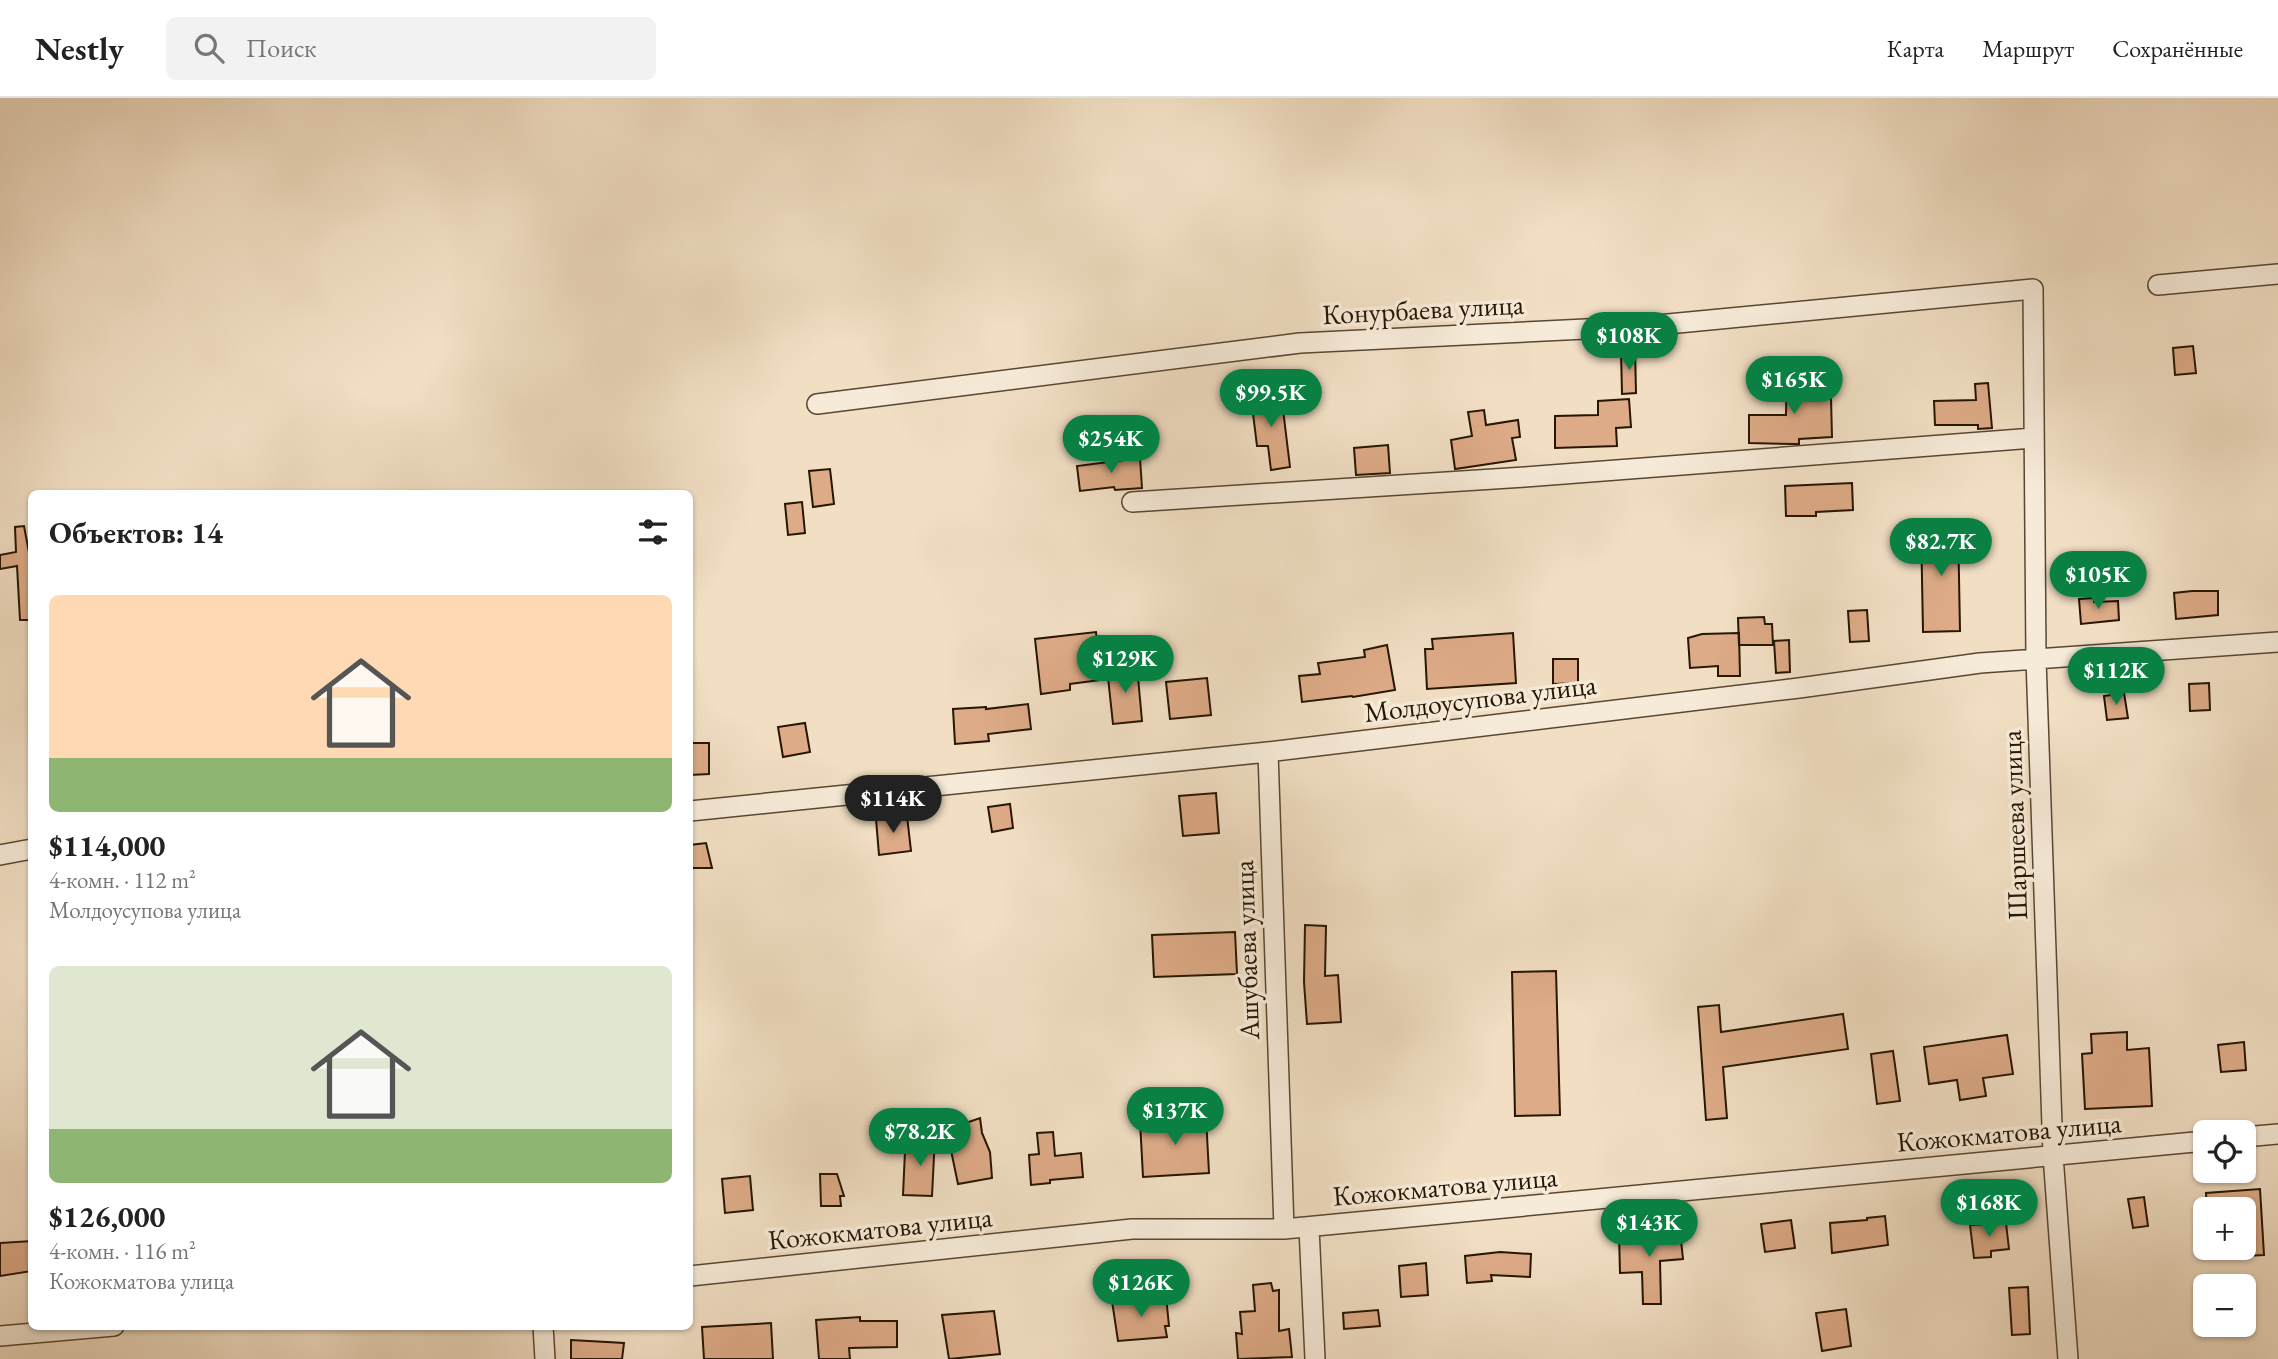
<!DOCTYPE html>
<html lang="ru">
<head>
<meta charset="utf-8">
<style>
	body { margin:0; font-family:"EB Garamond",serif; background:#f2f2f2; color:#222; height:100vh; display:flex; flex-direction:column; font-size:26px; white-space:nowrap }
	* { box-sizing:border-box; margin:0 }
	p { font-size:23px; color:#767676 }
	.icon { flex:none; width:38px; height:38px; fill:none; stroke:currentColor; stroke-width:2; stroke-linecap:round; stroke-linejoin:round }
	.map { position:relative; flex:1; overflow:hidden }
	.drawer { position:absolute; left:28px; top:392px; width:665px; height:840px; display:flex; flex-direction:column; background:#fff; border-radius:10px; box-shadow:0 2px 5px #0004 }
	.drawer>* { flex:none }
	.tools { position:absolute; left:2193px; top:1022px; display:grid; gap:14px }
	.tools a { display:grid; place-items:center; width:63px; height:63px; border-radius:10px; background:#fff; box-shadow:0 2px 5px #0004; font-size:35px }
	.price { position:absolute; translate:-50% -60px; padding:0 16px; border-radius:24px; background:#0b8043; color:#fff; font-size:23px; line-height:46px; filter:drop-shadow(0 2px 4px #0008) }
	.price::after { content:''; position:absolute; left:50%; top:42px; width:21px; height:16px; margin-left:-10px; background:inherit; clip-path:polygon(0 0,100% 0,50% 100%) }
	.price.selected { background:#222; color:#fff }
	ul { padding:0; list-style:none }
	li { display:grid; align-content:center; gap:14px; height:371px; padding:0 21px }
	li span { display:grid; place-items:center; height:217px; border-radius:10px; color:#555 }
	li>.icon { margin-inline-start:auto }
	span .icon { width:126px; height:126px; fill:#fffc; stroke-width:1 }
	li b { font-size:30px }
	h2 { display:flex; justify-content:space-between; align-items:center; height:84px; padding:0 21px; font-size:30px }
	header { display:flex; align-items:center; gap:42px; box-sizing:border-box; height:98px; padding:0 35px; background:#fff; border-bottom:2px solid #e0e0e0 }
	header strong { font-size:33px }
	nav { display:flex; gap:38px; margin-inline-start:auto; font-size:24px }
	.search { width:490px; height:63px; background:#f2f2f2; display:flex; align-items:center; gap:18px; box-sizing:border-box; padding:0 24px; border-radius:10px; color:#767676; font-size:26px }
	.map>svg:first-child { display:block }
	.building { fill:#ddab87; stroke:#261500; stroke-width:2 }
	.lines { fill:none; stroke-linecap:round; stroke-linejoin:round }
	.street-casing { stroke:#594731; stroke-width:22 }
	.street { stroke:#f6ead8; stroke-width:19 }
	.labels { text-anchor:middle; stroke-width:7; stroke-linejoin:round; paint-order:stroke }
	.street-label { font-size:28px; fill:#261500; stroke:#f6ead8 }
</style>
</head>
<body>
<header>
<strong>Nestly</strong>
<div class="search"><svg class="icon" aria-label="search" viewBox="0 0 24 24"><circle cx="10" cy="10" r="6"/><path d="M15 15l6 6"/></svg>Поиск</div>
<nav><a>Карта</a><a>Маршрут</a><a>Сохранённые</a></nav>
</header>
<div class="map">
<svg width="2278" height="1261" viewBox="0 0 2278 1261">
	<rect width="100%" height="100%" fill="#f1dec3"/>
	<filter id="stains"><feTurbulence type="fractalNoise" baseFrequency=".00286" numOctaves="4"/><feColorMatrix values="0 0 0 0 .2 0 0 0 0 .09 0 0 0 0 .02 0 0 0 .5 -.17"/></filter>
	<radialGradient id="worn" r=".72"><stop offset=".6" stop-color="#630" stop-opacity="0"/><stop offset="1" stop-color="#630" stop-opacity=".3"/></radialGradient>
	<!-- building -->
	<path class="building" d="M 2193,248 L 2196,275 L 2175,277 L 2173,250 Z
		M 1635,251 L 1636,295 L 1622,296 L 1621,252 Z
		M 1787,262 L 1801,263 L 1800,300 L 1831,300 L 1832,339 L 1799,341 L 1799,346 L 1795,346 L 1749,345 L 1749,317 L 1786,317 Z
		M 1988,285 L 1992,330 L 1978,331 L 1978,327 L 1935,327 L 1934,303 L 1976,302 L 1975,286 Z
		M 1281,295 L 1290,369 L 1271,372 L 1268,348 L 1257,348 L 1251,299 Z
		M 1629,301 L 1631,329 L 1616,330 L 1617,348 L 1555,350 L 1555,318 L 1598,317 L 1598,303 Z
		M 1484,312 L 1486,327 L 1518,322 L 1520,339 L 1512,340 L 1516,362 L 1455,371 L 1451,342 L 1472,338 L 1468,314 Z
		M 1388,347 L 1390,375 L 1356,377 L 1354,350 Z
		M 1140,360 L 1142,390 L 1115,392 L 1114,389 L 1080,393 L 1077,368 Z
		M 830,371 L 834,406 L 813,409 L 809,373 Z
		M 1852,385 L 1853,412 L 1816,414 L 1816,418 L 1786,418 L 1785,388 Z
		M 802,404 L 805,435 L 788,437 L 785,406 Z
		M 1958,426 L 1960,533 L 1923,534 L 1921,427 Z
		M 24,428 L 32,470 L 32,522 L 20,522 L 17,468 L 0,471 L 0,457 L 16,454 L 15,429 Z
		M 2192,493 L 2218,493 L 2218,517 L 2176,521 L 2174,495 Z
		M 2094,500 L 2094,504 L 2118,503 L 2119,522 L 2081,526 L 2079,501 Z
		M 1867,512 L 1869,543 L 1850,544 L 1848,513 Z
		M 1764,519 L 1765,526 L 1772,526 L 1773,547 L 1739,547 L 1738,520 Z
		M 1096,534 L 1101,582 L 1070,586 L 1070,592 L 1041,596 L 1035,541 Z
		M 1513,535 L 1516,585 L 1427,591 L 1425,551 L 1433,551 L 1432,541 Z
		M 1739,535 L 1740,578 L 1718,578 L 1718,568 L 1690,570 L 1688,540 L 1702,536 Z
		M 1789,542 L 1790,574 L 1776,575 L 1774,543 Z
		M 1387,547 L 1395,592 L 1353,599 L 1352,598 L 1302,604 L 1299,578 L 1320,576 L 1318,565 L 1365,559 L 1364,552 Z
		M 1553,561 L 1578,561 L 1578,585 L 1553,586 Z
		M 1137,568 L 1142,623 L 1113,626 L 1107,570 Z
		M 1207,580 L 1211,617 L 1170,621 L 1166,584 Z
		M 2209,585 L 2210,612 L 2190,613 L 2189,586 Z
		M 2124,595 L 2128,620 L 2107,622 L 2104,598 Z
		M 1028,606 L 1031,631 L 988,636 L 989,643 L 955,646 L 953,611 L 986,609 L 986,611 Z
		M 805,625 L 810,654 L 783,659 L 778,629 Z
		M 690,645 L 709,645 L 709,676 L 690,677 Z
		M 1216,695 L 1219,735 L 1183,738 L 1179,698 Z
		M 1010,706 L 1013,730 L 992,734 L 988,709 Z
		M 907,718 L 911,753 L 879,757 L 876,721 Z
		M 706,745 L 712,770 L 690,770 L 690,747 Z
		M 1305,827 L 1326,828 L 1325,878 L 1338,877 L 1341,924 L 1307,926 L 1304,884 Z
		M 1235,834 L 1237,876 L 1154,879 L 1152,837 Z
		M 1556,873 L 1560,1017 L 1515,1018 L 1512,874 Z
		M 1719,907 L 1721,934 L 1843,916 L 1848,951 L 1723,969 L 1727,1020 L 1706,1022 L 1698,909 Z
		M 2127,934 L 2127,952 L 2149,950 L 2152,1008 L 2085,1011 L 2082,956 L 2092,955 L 2091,936 Z
		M 2007,937 L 2013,976 L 1983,980 L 1986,998 L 1960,1002 L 1957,982 L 1929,986 L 1924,949 Z
		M 2244,944 L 2246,972 L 2221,974 L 2218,947 Z
		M 1893,953 L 1900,1003 L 1877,1006 L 1871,956 Z
		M 1206,1019 L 1209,1075 L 1143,1079 L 1140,1023 Z
		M 980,1020 L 982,1035 L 990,1054 L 992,1080 L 958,1086 L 948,1038 L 965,1039 L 963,1026 Z
		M 1053,1034 L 1055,1058 L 1081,1055 L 1083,1079 L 1050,1082 L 1050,1085 L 1031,1087 L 1029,1057 L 1039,1056 L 1037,1035 Z
		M 918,1037 L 935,1038 L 932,1098 L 903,1097 L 905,1053 L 917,1054 Z
		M 820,1076 L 837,1076 L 844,1098 L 840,1098 L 841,1108 L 821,1108 Z
		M 750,1078 L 753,1112 L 725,1115 L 722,1081 Z
		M 2260,1091 L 2264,1157 L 2244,1158 L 2244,1111 L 2207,1111 L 2206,1095 Z
		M 2144,1099 L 2148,1128 L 2133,1130 L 2128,1101 Z
		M 1885,1118 L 1888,1147 L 1832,1155 L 1830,1125 L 1867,1122 L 1867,1120 Z
		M 1791,1122 L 1795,1150 L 1765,1154 L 1761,1126 Z
		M 2006,1125 L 2009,1151 L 1991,1153 L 1991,1159 L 1974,1160 L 1970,1127 Z
		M 1680,1133 L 1683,1161 L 1660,1163 L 1661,1206 L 1643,1206 L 1642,1174 L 1620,1175 L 1619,1135 L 1641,1135 L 1642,1137 Z
		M 32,1143 L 32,1173 L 0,1178 L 0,1145 Z
		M 1500,1154 L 1531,1156 L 1530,1179 L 1491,1177 L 1492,1183 L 1467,1185 L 1465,1158 Z
		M 1426,1165 L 1428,1197 L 1401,1199 L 1399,1168 Z
		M 1271,1185 L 1273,1193 L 1279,1192 L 1279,1233 L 1289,1231 L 1292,1259 L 1238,1261 L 1236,1235 L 1242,1236 L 1240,1214 L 1255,1213 L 1253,1187 Z
		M 2028,1189 L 2030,1236 L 2012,1237 L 2009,1190 Z
		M 1166,1198 L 1169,1228 L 1165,1228 L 1167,1239 L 1118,1243 L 1112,1203 L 1137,1199 L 1138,1206 Z
		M 1846,1211 L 1851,1248 L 1822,1253 L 1816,1215 Z
		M 1378,1212 L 1380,1228 L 1344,1231 L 1343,1215 Z
		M 994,1213 L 1000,1256 L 949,1261 L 942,1217 Z
		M 860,1219 L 860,1223 L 897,1223 L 897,1249 L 849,1250 L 850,1261 L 819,1261 L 816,1222 Z
		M 771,1225 L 773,1261 L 704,1261 L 702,1229 Z
		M 571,1242 L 624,1245 L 622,1261 L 571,1261 Z"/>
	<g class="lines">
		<!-- street casing -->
		<g class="street-casing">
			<path id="street" d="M 2158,187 L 2278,176
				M 817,306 L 1300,245 L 1647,228 L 2033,191 L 2036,561 L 2053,1057 L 2068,1261
				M 1132,404 L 1525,379 L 2034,340
				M 1268,654 L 1284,1131
				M 690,713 L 1268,654 L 1799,590 L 1980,565 L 2278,544
				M 0,757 L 32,751
				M 2244,1039 L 2278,1036
				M 1309,1129 L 1315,1261
				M 690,1178 L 1132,1131 L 1284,1131 L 2205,1043
				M 543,1228 L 545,1261
				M 0,1238 L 114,1228"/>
		</g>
		<!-- street -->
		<use href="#street" class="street"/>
	</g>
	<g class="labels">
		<!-- street labels -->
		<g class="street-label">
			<text transform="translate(1423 211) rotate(-3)" y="10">Конурбаева улица</text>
			<text transform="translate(1480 600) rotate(-7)" y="10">Молдоусупова улица</text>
			<text transform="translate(2014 727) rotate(-92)" y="10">Шаршеева улица</text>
			<text transform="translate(1246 852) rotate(-92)" y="10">Ашубаева улица</text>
			<text transform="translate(2009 1034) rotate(-5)" y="10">Кожокматова улица</text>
			<text transform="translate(1445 1088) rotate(-5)" y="10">Кожокматова улица</text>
			<text transform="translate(880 1130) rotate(-6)" y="10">Кожокматова улица</text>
		</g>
	</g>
	<rect width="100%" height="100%" filter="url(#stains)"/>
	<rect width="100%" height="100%" fill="url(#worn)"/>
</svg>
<div class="tools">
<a><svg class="icon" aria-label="locate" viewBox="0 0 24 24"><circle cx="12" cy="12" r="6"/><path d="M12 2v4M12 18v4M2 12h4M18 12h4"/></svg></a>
<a>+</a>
<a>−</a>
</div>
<b class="price" style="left:1629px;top:274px">$108K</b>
<b class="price" style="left:1794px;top:318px">$165K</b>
<b class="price" style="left:1271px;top:331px">$99.5K</b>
<b class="price" style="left:1111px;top:377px">$254K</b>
<b class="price" style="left:1941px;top:480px">$82.7K</b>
<b class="price" style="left:2098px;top:513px">$105K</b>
<b class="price" style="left:1125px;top:597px">$129K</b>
<b class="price" style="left:2116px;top:609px">$112K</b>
<b class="price selected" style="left:893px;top:737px">$114K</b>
<b class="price" style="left:1175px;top:1049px">$137K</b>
<b class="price" style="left:920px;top:1070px">$78.2K</b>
<b class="price" style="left:1989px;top:1141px">$168K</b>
<b class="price" style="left:1649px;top:1161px">$143K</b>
<b class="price" style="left:1141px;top:1221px">$126K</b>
<section class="drawer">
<h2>Объектов: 14<svg class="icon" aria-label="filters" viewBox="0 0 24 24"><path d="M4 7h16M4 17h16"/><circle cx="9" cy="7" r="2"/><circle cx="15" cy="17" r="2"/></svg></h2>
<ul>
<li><span style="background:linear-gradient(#ffd9b3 75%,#8fb573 0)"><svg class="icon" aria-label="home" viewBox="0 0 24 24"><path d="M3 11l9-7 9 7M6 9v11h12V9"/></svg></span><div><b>$114,000</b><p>4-комн. · 112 m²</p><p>Молдоусупова улица</p></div></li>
<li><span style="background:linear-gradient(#dfe7d0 75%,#8fb573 0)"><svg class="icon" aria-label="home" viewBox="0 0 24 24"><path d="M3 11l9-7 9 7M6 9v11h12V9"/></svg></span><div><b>$126,000</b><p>4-комн. · 116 m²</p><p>Кожокматова улица</p></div></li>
</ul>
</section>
</div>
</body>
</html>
